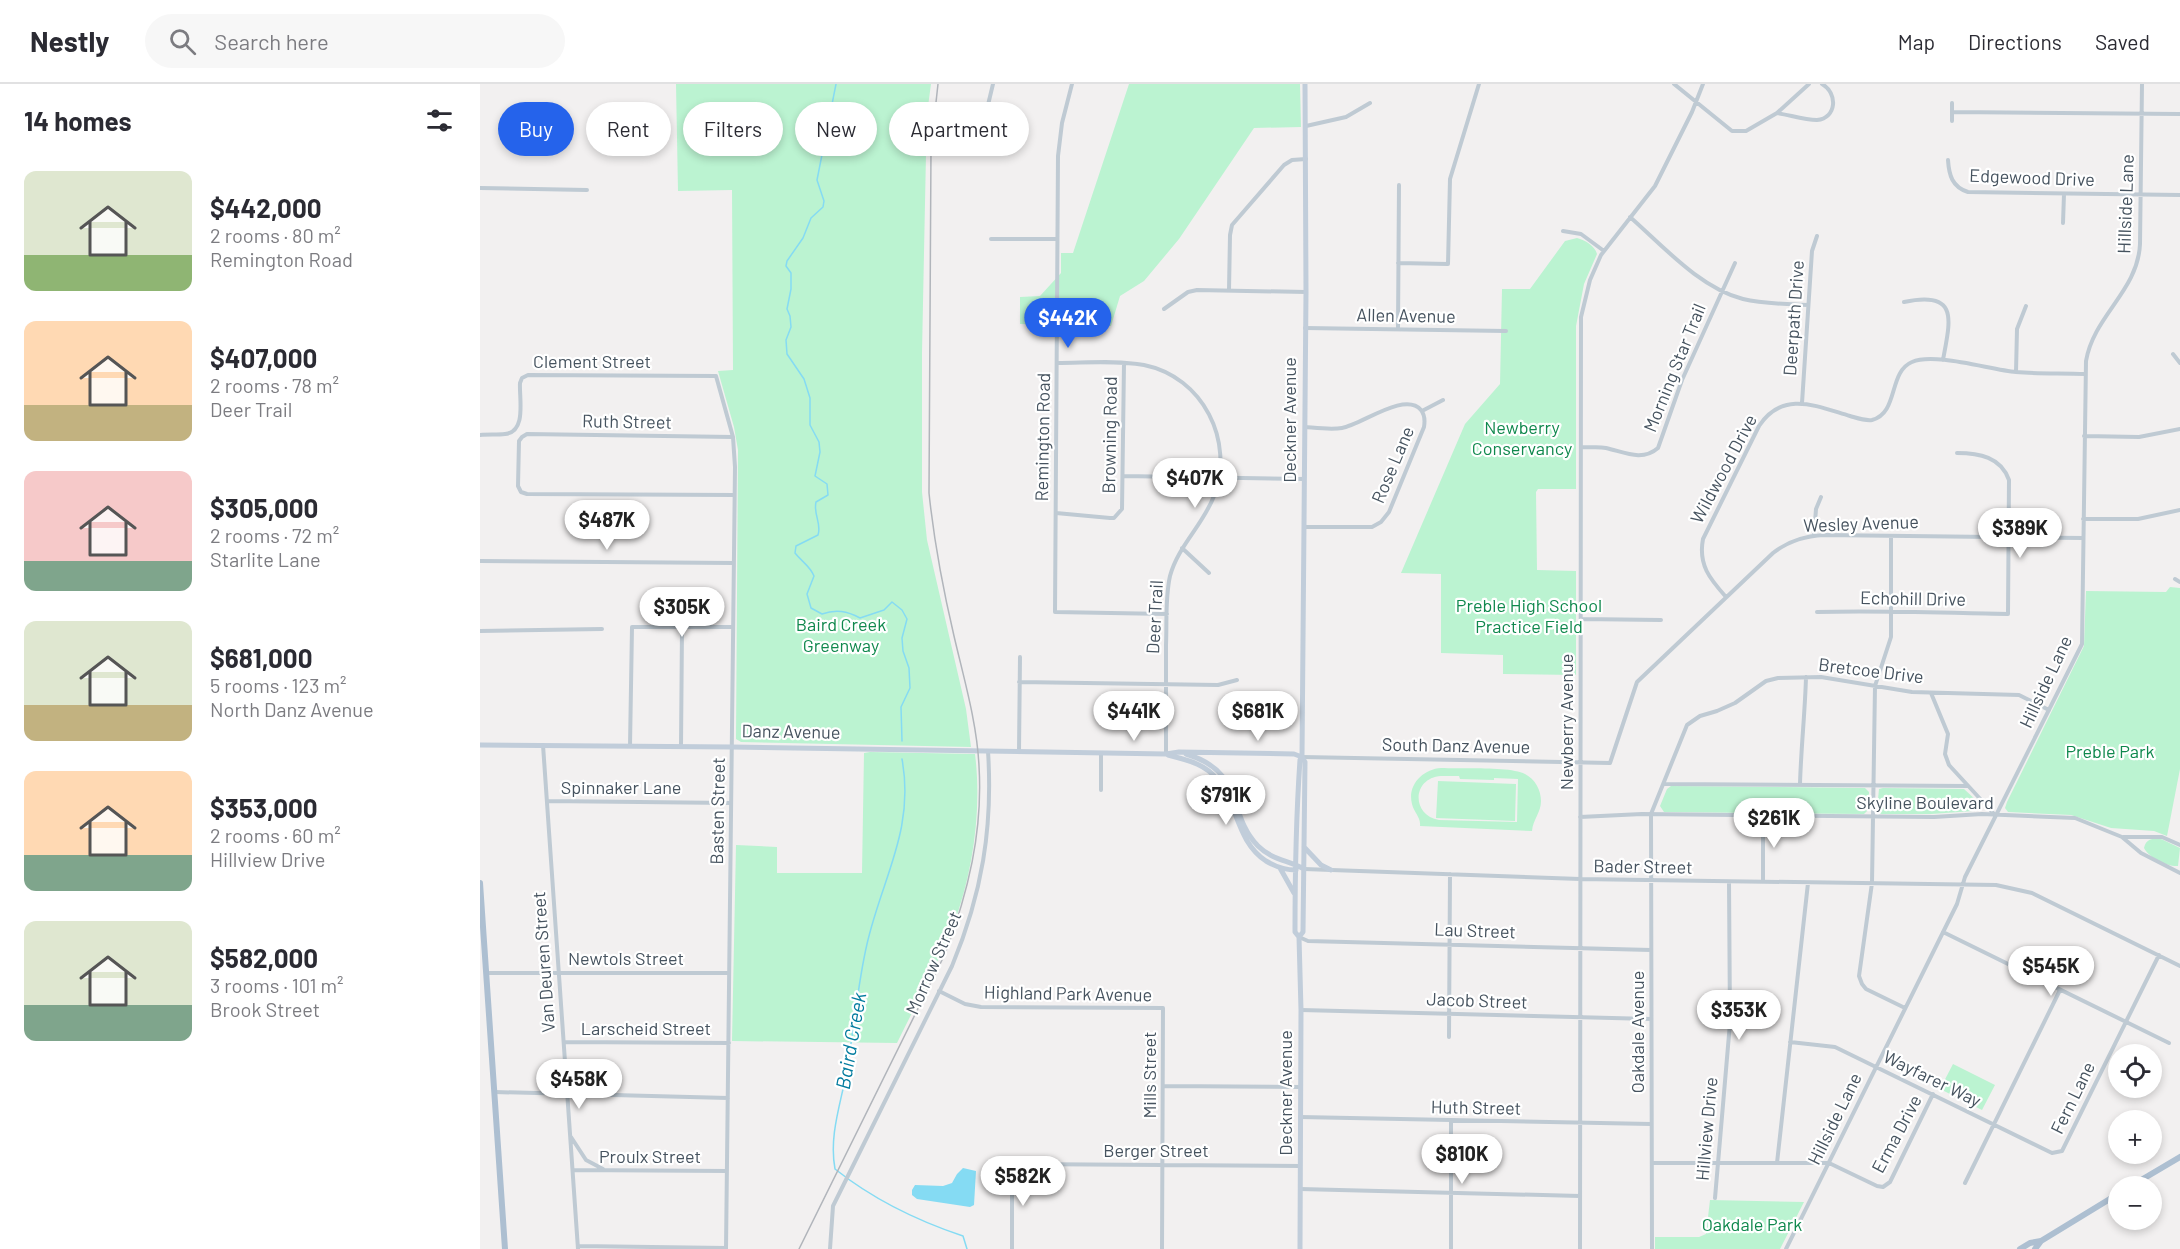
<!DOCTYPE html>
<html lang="en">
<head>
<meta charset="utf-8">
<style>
	body { margin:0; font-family:Barlow,sans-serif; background:#f7f7f7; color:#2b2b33; height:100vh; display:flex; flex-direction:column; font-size:22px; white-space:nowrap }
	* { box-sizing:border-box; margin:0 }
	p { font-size:20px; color:#7c7c81 }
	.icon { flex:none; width:33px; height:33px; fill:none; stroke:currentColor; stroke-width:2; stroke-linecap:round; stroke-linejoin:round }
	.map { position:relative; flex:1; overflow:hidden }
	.panel { display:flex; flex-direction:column; background:#fff; width:480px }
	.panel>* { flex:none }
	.banner { position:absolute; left:18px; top:18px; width:570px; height:54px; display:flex; gap:12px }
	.fabs { position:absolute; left:1628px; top:960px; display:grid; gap:12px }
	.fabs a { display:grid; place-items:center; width:54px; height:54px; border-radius:50%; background:#fff; box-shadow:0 3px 9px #0003; font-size:30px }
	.price { position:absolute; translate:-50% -51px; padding:0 14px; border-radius:21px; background:#fff; color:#222; font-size:20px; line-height:39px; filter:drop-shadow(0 2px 3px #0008) }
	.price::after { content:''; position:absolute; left:50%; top:36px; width:18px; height:14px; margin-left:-9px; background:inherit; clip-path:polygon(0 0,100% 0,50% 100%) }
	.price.on { background:#2563eb; color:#fff }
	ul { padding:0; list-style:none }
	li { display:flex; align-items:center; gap:18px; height:150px; padding:0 24px }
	li span { display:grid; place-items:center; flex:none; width:168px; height:120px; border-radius:12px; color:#555 }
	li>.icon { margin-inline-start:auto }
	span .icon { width:72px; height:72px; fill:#fffc; stroke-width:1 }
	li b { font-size:26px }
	h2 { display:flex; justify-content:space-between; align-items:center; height:72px; padding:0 24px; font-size:26px }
	.tag { padding:0 21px; border-radius:27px; background:#fff; box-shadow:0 3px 9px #0003; font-size:21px; line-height:54px }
	.tag.on { background:#2563eb; color:#fff }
	header { display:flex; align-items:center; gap:36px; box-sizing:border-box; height:84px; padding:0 30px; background:#fff; border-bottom:2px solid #e1e1e2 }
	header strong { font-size:28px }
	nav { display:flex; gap:33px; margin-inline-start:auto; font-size:21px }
	.search { width:420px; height:54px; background:#f7f7f7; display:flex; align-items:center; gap:15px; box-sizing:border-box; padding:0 21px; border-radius:33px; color:#7c7c81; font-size:22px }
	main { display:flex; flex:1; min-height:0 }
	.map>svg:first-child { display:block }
	.green { fill:#bbf3d1; fill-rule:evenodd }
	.water { fill:#85dbf3 }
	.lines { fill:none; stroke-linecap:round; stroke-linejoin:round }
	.stream { stroke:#85dbf3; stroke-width:1.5 }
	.street { stroke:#bfcad3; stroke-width:4 }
	.secondary { stroke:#c1cdda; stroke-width:5 }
	.primary { stroke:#adbfd1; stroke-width:6 }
	.rail { stroke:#b1b5bb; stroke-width:1.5 }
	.labels { text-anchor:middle; stroke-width:4.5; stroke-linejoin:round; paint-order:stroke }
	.street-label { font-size:18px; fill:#46535f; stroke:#fff }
	.park-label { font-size:18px; fill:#0f884d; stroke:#fff }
	.water-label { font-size:20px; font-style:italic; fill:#037c9f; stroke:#fff }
</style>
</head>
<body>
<header>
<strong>Nestly</strong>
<div class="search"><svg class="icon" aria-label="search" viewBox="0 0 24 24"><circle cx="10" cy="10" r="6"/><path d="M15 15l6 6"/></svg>Search here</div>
<nav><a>Map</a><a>Directions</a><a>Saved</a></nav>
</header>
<main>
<section class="panel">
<h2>14 homes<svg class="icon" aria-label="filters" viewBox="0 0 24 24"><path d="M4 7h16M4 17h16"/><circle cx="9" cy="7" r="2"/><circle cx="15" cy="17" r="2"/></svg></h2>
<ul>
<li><span style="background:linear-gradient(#dfe7d0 70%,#8fb573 0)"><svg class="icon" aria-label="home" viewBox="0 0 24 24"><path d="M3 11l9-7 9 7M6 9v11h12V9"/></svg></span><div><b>$442,000</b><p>2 rooms · 80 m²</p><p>Remington Road</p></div></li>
<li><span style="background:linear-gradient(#ffd9b3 70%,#c2b280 0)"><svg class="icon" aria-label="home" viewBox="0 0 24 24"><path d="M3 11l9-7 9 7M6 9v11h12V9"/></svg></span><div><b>$407,000</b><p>2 rooms · 78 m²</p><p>Deer Trail</p></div></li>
<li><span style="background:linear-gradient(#f6c9c9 75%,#7fa58c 0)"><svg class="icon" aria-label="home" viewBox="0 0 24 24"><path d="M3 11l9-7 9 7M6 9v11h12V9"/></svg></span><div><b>$305,000</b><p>2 rooms · 72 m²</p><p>Starlite Lane</p></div></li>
<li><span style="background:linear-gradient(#dfe7d0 70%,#c2b280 0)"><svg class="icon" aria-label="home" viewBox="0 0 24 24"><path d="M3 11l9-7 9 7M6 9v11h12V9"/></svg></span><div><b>$681,000</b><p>5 rooms · 123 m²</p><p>North Danz Avenue</p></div></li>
<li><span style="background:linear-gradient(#ffd9b3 70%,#7fa58c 0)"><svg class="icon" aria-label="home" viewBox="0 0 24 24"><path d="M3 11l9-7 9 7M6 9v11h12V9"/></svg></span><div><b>$353,000</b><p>2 rooms · 60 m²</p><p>Hillview Drive</p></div></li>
<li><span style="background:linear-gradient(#dfe7d0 70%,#7fa58c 0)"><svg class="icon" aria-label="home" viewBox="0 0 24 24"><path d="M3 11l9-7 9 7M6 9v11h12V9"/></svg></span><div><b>$582,000</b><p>3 rooms · 101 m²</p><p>Brook Street</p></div></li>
</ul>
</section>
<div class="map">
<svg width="1700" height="1165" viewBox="0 0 1700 1165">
	<rect width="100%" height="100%" fill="#f2f0f0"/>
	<!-- green -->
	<path class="green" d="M 196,0 L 451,0 L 447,30 L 446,70 L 442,269 L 442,408 L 447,456 L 486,625 L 491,663 L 261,658 L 256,655 L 258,366 L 254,343 L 238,287 L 253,286 L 252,106 L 198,107 Z
		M 649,0 L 820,0 L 821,43 L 774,44 L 699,155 L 664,197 L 640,212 L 631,242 L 540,240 L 540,213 L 560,212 L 581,189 L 581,169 L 593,169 Z
		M 1097,154 C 1105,156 1115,162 1117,170 L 1104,200 L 1096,242 L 1096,405 L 1058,405 L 1056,408 L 1057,486 L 1096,487 L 1096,591 L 1023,590 L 1023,571 L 961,569 L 961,490 L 921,489 L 985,340 L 1020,300 L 1022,205 L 1050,205 L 1085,157 Z
		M 1690,503 L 1700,504 L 1700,685 L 1687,752 L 1674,747 L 1631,744 L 1591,731 L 1528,728 L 1525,724 L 1527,718 L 1604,562 L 1606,507 L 1686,508 Z
		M 390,668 L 495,670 C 502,726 493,789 473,842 C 457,882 436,920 417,959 L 252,957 L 256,761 L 297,763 L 297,789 L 382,789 L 384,669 Z
		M 961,684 C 981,685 1030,682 1045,690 C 1055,695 1061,706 1061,717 C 1061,729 1053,735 1052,747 L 940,742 C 941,733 934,729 932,720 C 927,701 943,685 961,684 ZM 961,692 L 979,692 L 980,695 L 1014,696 L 1014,694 L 1038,695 L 1037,738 L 959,736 C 931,731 932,694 961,692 Z
		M 958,697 L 1036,700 L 1035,737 L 956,734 Z
		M 1191,702 L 1385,704 L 1389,708 L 1389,725 L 1384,730 L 1184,728 L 1180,722 L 1187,705 Z
		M 1403,704 L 1484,705 L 1497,717 L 1499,723 L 1493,727 L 1451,730 L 1401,730 L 1397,726 L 1399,705 Z
		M 1679,754 L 1700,764 L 1698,782 C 1688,783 1669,774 1664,764 C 1666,755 1671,755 1679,754 Z
		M 1473,980 L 1515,1001 L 1502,1026 L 1460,1005 Z
		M 1230,1116 L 1324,1118 L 1300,1165 L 1175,1165 L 1175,1153 L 1219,1153 L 1226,1150 Z"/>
	<!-- water -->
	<path class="water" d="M 483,1084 L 496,1087 L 494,1121 L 490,1123 L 437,1115 L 432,1111 L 432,1106 L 435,1101 L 463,1102 L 472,1099 L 477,1090 Z"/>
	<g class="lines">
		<!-- stream -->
		<path class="stream" d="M 356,0 L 337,96 L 344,117 L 343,123 L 331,134 L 323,154 L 307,177 L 306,182 L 311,189 L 311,205 L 307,225 L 310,232 L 311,243 L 306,256 L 307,270 L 324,295 L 330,314 L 330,341 L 339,358 L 340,368 L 335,392 L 347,400 L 348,411 L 336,418 C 333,430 342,440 338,451 L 316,462 L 315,469 C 322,478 330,482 334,492 L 327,510 L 331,524 L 342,530 C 356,525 367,527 380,534 L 404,526 L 412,518 L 422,526 L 427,535 L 422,554 L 423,567 L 429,584 L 430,604 L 421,623 L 422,657
			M 422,675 C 435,746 402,794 387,860 C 377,903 374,947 366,991 C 360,1022 349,1053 355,1085 C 394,1116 435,1136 483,1152 L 487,1165"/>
		<!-- street -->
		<path class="street" d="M 592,0 L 582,39 L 578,72 L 575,528 L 687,530
			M 1194,0 L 1252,47 L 1266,47 L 1297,29
			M 1329,0 L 1297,29 C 1310,31 1324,36 1337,36 C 1357,34 1358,9 1342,0
			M 1472,19 L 1472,37
			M 1472,28 L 1700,30
			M 826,42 L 866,33 L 890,19
			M 504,55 L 507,25 L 513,0
			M 1468,76 C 1469,91 1472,103 1488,108 L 1700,111
			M 0,104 L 107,106
			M 1150,133 C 1183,162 1220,204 1263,215 C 1284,220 1307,220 1328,221
			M 1583,139 L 1584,110
			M 1083,147 L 1101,150 L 1124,167
			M 511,155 L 577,155
			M 918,179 L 968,180 L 970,95 L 999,0
			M 749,206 L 750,151 L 752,141 L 804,81 L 812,76 L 826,75
			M 1424,218 C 1480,206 1470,237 1463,276
			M 684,225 L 708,208 L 717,206 L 826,208
			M 825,244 L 1026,247
			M 918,245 L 919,101
			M 1693,270 L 1700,279
			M 577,279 C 605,279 636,276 664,281 C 723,293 755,357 734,412 C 723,441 698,462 690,492 C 685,514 687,538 686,561 C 686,597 686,634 686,670
			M 1536,288 L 1537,245 L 1546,222
			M 1322,319 L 1332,167 L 1337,152
			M 942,327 L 963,316
			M 0,351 C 8,350 17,351 25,350 C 47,348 39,314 40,299 L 42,294 L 48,291 L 236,292 L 253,353 L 255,383 L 246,1165
			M 1604,352 L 1659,353 L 1700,345
			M 253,353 L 47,350 L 42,353 L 39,357 L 38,402 L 41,408 L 47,410 L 254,411
			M 1101,363 C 1109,363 1118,363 1126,364 C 1144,368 1162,378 1178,364 L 1202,296 L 1255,179
			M 643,392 L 824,395
			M 576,429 L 630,434 L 634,434 L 642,425 L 644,279
			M 1603,435 L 1658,435 L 1700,426
			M 824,443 L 892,443 L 901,438 L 909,428 L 944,343 C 945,337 945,331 941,326 C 925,307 881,341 862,344 C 851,346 837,344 825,343
			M 1334,451 L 1336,425 L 1341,413
			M 1411,452 L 1411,553 L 1395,602 L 1392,799 L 1379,892 L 1382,900 L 1386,905 L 1425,924
			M 702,464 L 729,489
			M 0,477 L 254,479
			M 1695,495 L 1700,498
			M 1246,513 C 1230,495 1218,481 1223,455 L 1279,342 C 1303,306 1336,322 1370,332 C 1377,334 1385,337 1392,336 C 1419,329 1408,288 1432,278 C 1454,268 1511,286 1536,288 C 1559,290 1582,289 1605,290
			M 1337,528 C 1401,526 1465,529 1528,530 L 1529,396 C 1521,373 1499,369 1477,369
			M 1101,535 L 1181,536
			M 0,547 L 122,545
			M 539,598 L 738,601 L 757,596
			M 1451,609 L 1468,650 L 1465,670 L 1469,681 L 1515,731
			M 63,661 L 98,1165
			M 150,662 L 152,543 L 253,543
			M 201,662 L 202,543
			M 539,667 L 540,573
			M 822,673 L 1130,679 L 1157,598 L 1293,469 C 1308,457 1324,452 1344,451 L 1603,454
			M 1185,700 L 1488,702
			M 1320,700 C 1321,664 1325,629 1326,593
			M 621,706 L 621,669
			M 67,717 L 251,719
			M 1100,733 L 1162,730 L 1454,733 L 1502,730 L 1595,734 L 1642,753 L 1661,769 L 1700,789
			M 1643,753 L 1682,753 L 1700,761
			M 824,785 L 1100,795 L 1516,801 L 1552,809 L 1700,882
			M 1283,798 L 1283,731
			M 1463,848 L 1689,959
			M 819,853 L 828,857 L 1171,866
			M 6,889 L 249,889
			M 459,907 L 485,920 L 501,923 L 683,924 L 682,1165
			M 821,926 L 1171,935
			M 969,953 L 970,790
			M 84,958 L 249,959
			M 1310,958 L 1355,963 L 1572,1069 L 1582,1067 L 1679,871
			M 683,1002 L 821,1003
			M 15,1008 L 248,1014
			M 820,1033 L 1171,1040
			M 971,1037 L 971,1165
			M 91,1053 L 106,1076 L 123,1085
			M 1172,1079 L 1349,1079 L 1397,1102 L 1403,1103 L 1410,1098 L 1453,1010
			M 1297,1079 L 1328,799
			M 93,1086 L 247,1087
			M 1485,1099 L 1580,906
			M 820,1105 L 1100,1112
			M 1235,1114 L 1250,939 L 1249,798
			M 98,1162 L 246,1164
			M 350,1165 L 353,1122 L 472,882 C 502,810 513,744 508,667
			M 532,1165 L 532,1080 L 820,1082
			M 1100,1165 L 1101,233 L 1110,196 L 1121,171 L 1175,102 L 1212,28 L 1223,0
			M 1172,1165 L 1171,730 L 1207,641 L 1220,632 L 1237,627 L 1255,619 L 1286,597 L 1298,594 L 1341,593 L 1432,608 L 1539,611 L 1569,626
			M 1306,1165 L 1477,820 L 1485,793 L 1602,560 L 1606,277 C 1614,231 1658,207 1660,160 L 1662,0"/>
		<!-- secondary -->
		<path class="secondary" d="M 0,661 L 252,663 L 686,670 L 699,668 L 814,670 L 822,673
			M 706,670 C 766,688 746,729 778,762 C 792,776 808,776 824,785
			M 688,671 C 706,676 724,679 737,695 C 758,720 756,757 786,777 C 796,783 804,786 816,786
			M 824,763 L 841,781 L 851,786
			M 800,784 L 814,809
			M 819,853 L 823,848 L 825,678 L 822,673 L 826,208 L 825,0
			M 820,1165 L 821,926 L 819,853 L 815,848 C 815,790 816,733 820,676 L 822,673"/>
		<!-- primary -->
		<path class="primary" d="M 0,799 L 25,1165
			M 1651,1102 L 1700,1073
			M 1540,1165 L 1550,1159 L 1561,1157 L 1638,1110
			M 1555,1165 L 1561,1157"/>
		<!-- rail -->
		<path class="rail" d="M 319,1165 L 465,870 C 488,809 503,748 499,682 C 497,639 484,595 474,552 C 463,505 454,457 449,409 L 451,64 L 458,0"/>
	</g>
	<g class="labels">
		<!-- street labels -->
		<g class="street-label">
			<text transform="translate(1552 94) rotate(2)" y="6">Edgewood Drive</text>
			<text transform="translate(1646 120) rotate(-88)" y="6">Hillside Lane</text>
			<text transform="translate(926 232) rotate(1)" y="6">Allen Avenue</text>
			<text transform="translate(1314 234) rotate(-86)" y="6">Deerpath Drive</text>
			<text x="112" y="284">Clement Street</text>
			<text transform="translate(1195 284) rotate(-68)" y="6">Morning Star Trail</text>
			<text transform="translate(810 336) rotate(-90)" y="6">Deckner Avenue</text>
			<text transform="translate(147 338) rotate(1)" y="6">Ruth Street</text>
			<text transform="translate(630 351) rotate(-89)" y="6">Browning Road</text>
			<text transform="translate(563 353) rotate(-89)" y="6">Remington Road</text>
			<text transform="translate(913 381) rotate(-67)" y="6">Rose Lane</text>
			<text transform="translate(1244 385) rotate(-62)" y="6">Wildwood Drive</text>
			<text transform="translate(1381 440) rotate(-2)" y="6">Wesley Avenue</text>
			<text transform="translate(1433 515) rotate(1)" y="6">Echohill Drive</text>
			<text transform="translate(675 533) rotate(-87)" y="6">Deer Trail</text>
			<text transform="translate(1391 587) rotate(7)" y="6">Bretcoe Drive</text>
			<text transform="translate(1566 598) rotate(-65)" y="6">Hillside Lane</text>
			<text transform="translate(1087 638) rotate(-90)" y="6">Newberry Avenue</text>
			<text transform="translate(311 648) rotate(1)" y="6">Danz Avenue</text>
			<text transform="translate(976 662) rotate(1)" y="6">South Danz Avenue</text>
			<text x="141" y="710">Spinnaker Lane</text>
			<text x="1445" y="725">Skyline Boulevard</text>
			<text transform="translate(238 727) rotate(-89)" y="6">Basten Street</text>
			<text transform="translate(1163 783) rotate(1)" y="6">Bader Street</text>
			<text transform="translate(995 847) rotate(2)" y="6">Lau Street</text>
			<text x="146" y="881">Newtols Street</text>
			<text transform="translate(64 878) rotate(-94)" y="6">Van Deuren Street</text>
			<text transform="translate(454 879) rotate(-66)" y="6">Morrow Street</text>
			<text transform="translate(588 910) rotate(1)" y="6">Highland Park Avenue</text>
			<text transform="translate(997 917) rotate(2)" y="6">Jacob Street</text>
			<text x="166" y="951">Larscheid Street</text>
			<text transform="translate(1158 948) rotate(-90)" y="6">Oakdale Avenue</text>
			<text transform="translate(670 991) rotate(-90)" y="6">Mills Street</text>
			<text transform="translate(1452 995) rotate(26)" y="6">Wayfarer Way</text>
			<text transform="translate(806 1009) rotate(-90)" y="6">Deckner Avenue</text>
			<text transform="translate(1593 1014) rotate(-64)" y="6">Fern Lane</text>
			<text transform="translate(996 1024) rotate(1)" y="6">Huth Street</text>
			<text transform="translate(1355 1035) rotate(-64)" y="6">Hillside Lane</text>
			<text transform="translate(1227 1045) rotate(-85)" y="6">Hillview Drive</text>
			<text transform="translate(1417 1050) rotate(-62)" y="6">Erma Drive</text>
			<text x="676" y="1073">Berger Street</text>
			<text x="170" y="1079">Proulx Street</text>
		</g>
		<!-- park labels -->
		<g class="park-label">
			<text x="1042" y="350">Newberry<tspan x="1042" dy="21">Conservancy</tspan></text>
			<text x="1049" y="528">Preble High School<tspan x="1049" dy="21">Practice Field</tspan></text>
			<text x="361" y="547">Baird Creek<tspan x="361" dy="21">Greenway</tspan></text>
			<text x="1630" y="674">Preble Park</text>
			<text x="1272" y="1147">Oakdale Park</text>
		</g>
		<!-- water labels -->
		<g class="water-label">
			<text transform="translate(371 957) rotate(-80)" y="7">Baird Creek</text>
		</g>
	</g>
</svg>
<div class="fabs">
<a><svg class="icon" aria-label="locate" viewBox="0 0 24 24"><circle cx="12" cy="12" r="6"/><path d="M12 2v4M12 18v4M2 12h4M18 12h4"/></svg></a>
<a>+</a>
<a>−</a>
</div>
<b class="price on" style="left:588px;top:265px">$442K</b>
<b class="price" style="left:715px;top:425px">$407K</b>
<b class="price" style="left:127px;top:467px">$487K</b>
<b class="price" style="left:1540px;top:475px">$389K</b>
<b class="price" style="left:202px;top:554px">$305K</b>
<b class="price" style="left:654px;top:658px">$441K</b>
<b class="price" style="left:778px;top:658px">$681K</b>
<b class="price" style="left:746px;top:742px">$791K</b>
<b class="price" style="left:1294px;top:765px">$261K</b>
<b class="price" style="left:1571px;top:913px">$545K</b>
<b class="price" style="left:1259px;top:957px">$353K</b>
<b class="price" style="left:99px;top:1026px">$458K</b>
<b class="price" style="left:982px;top:1101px">$810K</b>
<b class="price" style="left:543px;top:1123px">$582K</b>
<div class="banner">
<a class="tag on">Buy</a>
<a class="tag">Rent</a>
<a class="tag">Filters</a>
<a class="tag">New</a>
<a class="tag">Apartment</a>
</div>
</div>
</main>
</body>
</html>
